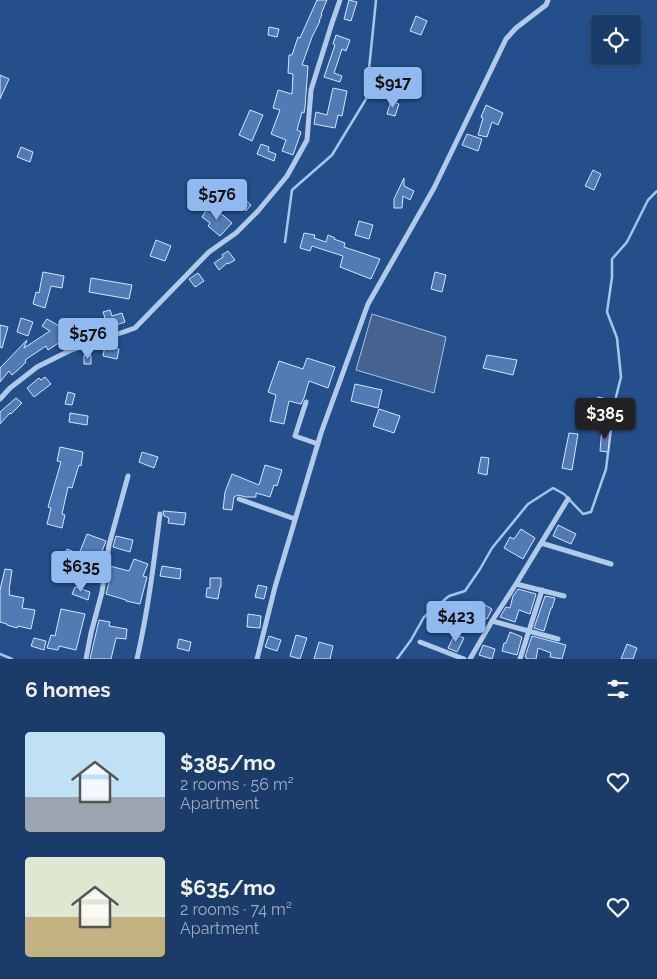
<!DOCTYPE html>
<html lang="en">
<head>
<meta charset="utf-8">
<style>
	body { margin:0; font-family:Raleway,sans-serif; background:#24426e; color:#f1f3f6; height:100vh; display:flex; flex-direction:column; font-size:19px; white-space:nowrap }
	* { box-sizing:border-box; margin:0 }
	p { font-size:16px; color:#a0adc0 }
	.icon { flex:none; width:28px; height:28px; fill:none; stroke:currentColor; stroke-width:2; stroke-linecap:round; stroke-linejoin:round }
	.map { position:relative; height:659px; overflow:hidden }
	.side { display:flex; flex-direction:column; background:#1b3b68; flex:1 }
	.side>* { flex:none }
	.controls { position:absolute; left:591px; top:15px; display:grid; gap:10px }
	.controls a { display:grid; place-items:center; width:50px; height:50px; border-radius:5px; background:#1b3b68; box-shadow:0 1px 4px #0004,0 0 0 1px #39557c; font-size:25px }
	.price { position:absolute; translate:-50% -42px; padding:0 11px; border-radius:5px; background:#90b9f0; color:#111; font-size:16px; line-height:32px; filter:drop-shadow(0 1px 2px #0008) }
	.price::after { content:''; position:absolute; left:50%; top:30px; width:15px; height:11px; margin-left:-8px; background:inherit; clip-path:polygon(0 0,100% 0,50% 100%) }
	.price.selected { background:#222; color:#fff }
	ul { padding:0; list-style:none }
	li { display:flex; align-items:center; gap:15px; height:125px; padding:0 25px }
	li span { display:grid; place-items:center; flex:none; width:140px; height:100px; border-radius:5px; color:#555 }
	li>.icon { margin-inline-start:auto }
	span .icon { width:60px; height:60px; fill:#fffc; stroke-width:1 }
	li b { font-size:21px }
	h2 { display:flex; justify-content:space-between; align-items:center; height:60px; padding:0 25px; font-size:21px }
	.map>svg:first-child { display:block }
	.water { fill:#45638e; stroke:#a6c5eb }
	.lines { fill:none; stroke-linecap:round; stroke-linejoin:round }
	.stream { stroke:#a6c5eb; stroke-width:2.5 }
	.building { fill:#517bb4; stroke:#d7e5f8 }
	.minor { stroke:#b2caea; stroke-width:5 }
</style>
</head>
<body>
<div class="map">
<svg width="657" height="659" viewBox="0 0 657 659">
	<rect width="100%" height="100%" fill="#244f8b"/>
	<!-- water -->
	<path class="water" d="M 372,314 L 446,337 L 434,393 L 356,370 Z"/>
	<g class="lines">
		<!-- stream -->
		<path class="stream" d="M 285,242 L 292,190 L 332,155 L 366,99 L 376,0
			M 0,654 L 12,659
			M 397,659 L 411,640 L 424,617 L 449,596 L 465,591 L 480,569 L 492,548 L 528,504 L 553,488 L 564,494 L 583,514 L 591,512 L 606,469 L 614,405 L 621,377 L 617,338 L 607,312 L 612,277 L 612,259 L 627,242 L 648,200 L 657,191"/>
	</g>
	<!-- building -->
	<path class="building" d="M 317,0 L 327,0 L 321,14 L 322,15 L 319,21 L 320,21 L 312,37 L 302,65 L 308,66 L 305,107 L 304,113 L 302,112 L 297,130 L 301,132 L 293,155 L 282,151 L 286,140 L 271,134 L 280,110 L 273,108 L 278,90 L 292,94 L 293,74 L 288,73 L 289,55 L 292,55 L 298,37 L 300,38 Z
		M 349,0 L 357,2 L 351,21 L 344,19 Z
		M 416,16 L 427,21 L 421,35 L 410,31 Z
		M 269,27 L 279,29 L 277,37 L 268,35 Z
		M 336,35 L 350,40 L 346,51 L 342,49 L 334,73 L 342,76 L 340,82 L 324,77 L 335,45 L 333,44 Z
		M 0,75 L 9,79 L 0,99 Z
		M 333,88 L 347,91 L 342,116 L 338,115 L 335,128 L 314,124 L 316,112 L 327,115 Z
		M 391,101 L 399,104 L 395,116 L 387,114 Z
		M 486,105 L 503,113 L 498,125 L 492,122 L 487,137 L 478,135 L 483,118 L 481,117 Z
		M 250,110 L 263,115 L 252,141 L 239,135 Z
		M 467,134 L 482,139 L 478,151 L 462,145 Z
		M 261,144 L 269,147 L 268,151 L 276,154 L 274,161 L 257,154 Z
		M 21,147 L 33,152 L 30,162 L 17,157 Z
		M 593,170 L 601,174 L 594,190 L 585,186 Z
		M 404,178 L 404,186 L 414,191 L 410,200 L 403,196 L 402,208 L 394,208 L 394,199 Z
		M 240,195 L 251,205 L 246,211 L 235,200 Z
		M 209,206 L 224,216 L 232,223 L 220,236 L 208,226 L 210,223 L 202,217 Z
		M 359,221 L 373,225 L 369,239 L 355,235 Z
		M 304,233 L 315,235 L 314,238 L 326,242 L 328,235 L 335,238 L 334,239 L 345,243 L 344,247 L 380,259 L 371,279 L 340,267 L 343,256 L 312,246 L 310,251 L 300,248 Z
		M 156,240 L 171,246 L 165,261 L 150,256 Z
		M 228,251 L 235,260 L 228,264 L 227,263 L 219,270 L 214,263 L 223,257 L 222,255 Z
		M 43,272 L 64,276 L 62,288 L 51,286 L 45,308 L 33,304 L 36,292 L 39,293 Z
		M 435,272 L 446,275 L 442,292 L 431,289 Z
		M 198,273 L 204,281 L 195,287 L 189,279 Z
		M 91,278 L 132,285 L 129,299 L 89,292 Z
		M 110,310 L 112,316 L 122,313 L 125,322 L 107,328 L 108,329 L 74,340 L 72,334 L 48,350 L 46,346 L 25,360 L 26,362 L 19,369 L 12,375 L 9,371 L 0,382 L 0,368 L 27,340 L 24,348 L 50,331 L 42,326 L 47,319 L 61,327 L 70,324 L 71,325 L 86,321 L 87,324 L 105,318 L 103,312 Z
		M 21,318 L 33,322 L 28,336 L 17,332 Z
		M 0,325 L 8,327 L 2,348 L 0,347 Z
		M 105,346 L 119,349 L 117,359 L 103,356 Z
		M 84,355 L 91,355 L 91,364 L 84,364 Z
		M 487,355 L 517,360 L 513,375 L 483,368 Z
		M 307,358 L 335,367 L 328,388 L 309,381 L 304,398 L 301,404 L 289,401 L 284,424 L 270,421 L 276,395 L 268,392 L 279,361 L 303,369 Z
		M 45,377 L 51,384 L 34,397 L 27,388 L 39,378 L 41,380 Z
		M 355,384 L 382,390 L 378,408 L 351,401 Z
		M 68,392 L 75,394 L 72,405 L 65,404 Z
		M 598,397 L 611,400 L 609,412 L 595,410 Z
		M 16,398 L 22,403 L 11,414 L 10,413 L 0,424 L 0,412 Z
		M 379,409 L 400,416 L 394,433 L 373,426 Z
		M 70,413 L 88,416 L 87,425 L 69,422 Z
		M 602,428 L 610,429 L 608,452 L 600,451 Z
		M 569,433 L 578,434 L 572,470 L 562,468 Z
		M 60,447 L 83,452 L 81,466 L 79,465 L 72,488 L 68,487 L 62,514 L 65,515 L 62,528 L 47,524 L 51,508 L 48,507 L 61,462 L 57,461 Z
		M 142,452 L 158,457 L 154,468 L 139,462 Z
		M 481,457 L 489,458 L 487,475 L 478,473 Z
		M 265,465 L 282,470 L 277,486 L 274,485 L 270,497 L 256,493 L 256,497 L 246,497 L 238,495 L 234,497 L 232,510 L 223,509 L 225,492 L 232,474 L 259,485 Z
		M 163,511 L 186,513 L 184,525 L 168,523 L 169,518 L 164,516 Z
		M 558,525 L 576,534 L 571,544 L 553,536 Z
		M 521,529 L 535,538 L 523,559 L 504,548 L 510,537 L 514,539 Z
		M 87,534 L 106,541 L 101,554 L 99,554 L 96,565 L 65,556 L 67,549 L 79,554 Z
		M 116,536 L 133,540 L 130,552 L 113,547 Z
		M 134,559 L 148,564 L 143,576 L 147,577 L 140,604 L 126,601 L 126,600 L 106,594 L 110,578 L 109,577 L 110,566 L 129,571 Z
		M 162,566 L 181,569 L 180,579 L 160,576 Z
		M 5,569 L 12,570 L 9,591 L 10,591 L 9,595 L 24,598 L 22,608 L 35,610 L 31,629 L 18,626 L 17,628 L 7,625 L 7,624 L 0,622 L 0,590 Z
		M 210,578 L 221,578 L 221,587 L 220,587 L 218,599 L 206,597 L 207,588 L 210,588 Z
		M 258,585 L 267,587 L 264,599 L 255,597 Z
		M 75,587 L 90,592 L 88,600 L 72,594 Z
		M 518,589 L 536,594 L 530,614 L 519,610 L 515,622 L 500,617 L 506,607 L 510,608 L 513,596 Z
		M 545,596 L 555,598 L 552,608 L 551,608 L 544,631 L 534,628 Z
		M 478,601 L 492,609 L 487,619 L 486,618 L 479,633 L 468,628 L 476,613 L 473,611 Z
		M 61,609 L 85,614 L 76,650 L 59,646 L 58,650 L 47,648 L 51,635 L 55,636 Z
		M 248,614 L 261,616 L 260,628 L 247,627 Z
		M 99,620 L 110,622 L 109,626 L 127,629 L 126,639 L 116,638 L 111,659 L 90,659 Z
		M 510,632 L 522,637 L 517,655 L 502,651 L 504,643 L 506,643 Z
		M 455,634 L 464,638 L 457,652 L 448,648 Z
		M 296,635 L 307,638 L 300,659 L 290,656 Z
		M 269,636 L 281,640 L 277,651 L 265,647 Z
		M 532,636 L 566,645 L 562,659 L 550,657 L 551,653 L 538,648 L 536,659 L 526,659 L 527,658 L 525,657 Z
		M 34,638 L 46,641 L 44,650 L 31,646 Z
		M 179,639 L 191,642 L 189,651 L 177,648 Z
		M 319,642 L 333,646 L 330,659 L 314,659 Z
		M 627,644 L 637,648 L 633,659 L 621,659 Z
		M 483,645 L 495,649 L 492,659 L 479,655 Z"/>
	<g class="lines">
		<!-- minor -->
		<path class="minor" d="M 0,399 L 10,388 L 37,367 L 69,351 L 135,328 L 209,252 L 236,233 L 258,211 L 287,176 L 307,140 L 311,90 L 332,23 L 340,0
			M 306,402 L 295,436 L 318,444
			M 239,499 L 295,519
			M 541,543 L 611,564
			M 516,584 L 564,596
			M 492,621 L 558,639
			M 420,642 L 464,659
			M 86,659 L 91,633 L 102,592 L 109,545 L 128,476
			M 137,659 C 148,611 154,562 160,514
			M 257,659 L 275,587 L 321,433 L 368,304 L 434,188 L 506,39 L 516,28 L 546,5 L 548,0
			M 470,659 L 492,621 L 516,584 L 568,499
			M 520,659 L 542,590"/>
	</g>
</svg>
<div class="controls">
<a><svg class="icon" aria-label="locate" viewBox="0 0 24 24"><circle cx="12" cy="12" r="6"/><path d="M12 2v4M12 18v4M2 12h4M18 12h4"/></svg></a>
</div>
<b class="price" style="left:393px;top:109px">$917</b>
<b class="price" style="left:217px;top:221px">$576</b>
<b class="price" style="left:88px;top:360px">$576</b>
<b class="price selected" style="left:605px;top:440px">$385</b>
<b class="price" style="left:81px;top:593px">$635</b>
<b class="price" style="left:456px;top:643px">$423</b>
</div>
<section class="side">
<h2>6 homes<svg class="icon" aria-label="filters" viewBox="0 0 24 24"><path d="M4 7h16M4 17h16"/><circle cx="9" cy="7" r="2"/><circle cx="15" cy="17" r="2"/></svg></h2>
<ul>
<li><span style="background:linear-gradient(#bfe0f5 65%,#9aa5b1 0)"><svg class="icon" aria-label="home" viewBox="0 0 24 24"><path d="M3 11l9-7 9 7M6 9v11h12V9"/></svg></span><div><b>$385/mo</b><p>2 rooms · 56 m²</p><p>Apartment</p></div><svg class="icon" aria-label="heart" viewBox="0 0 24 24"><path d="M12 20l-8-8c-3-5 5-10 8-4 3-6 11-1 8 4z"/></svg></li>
<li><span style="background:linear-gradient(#dfe7d0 60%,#c2b280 0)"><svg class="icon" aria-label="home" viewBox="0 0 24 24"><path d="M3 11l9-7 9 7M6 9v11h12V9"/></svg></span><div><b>$635/mo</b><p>2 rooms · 74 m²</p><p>Apartment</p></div><svg class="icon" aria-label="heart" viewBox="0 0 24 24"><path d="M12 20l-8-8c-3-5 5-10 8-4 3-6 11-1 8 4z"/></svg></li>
</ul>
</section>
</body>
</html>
